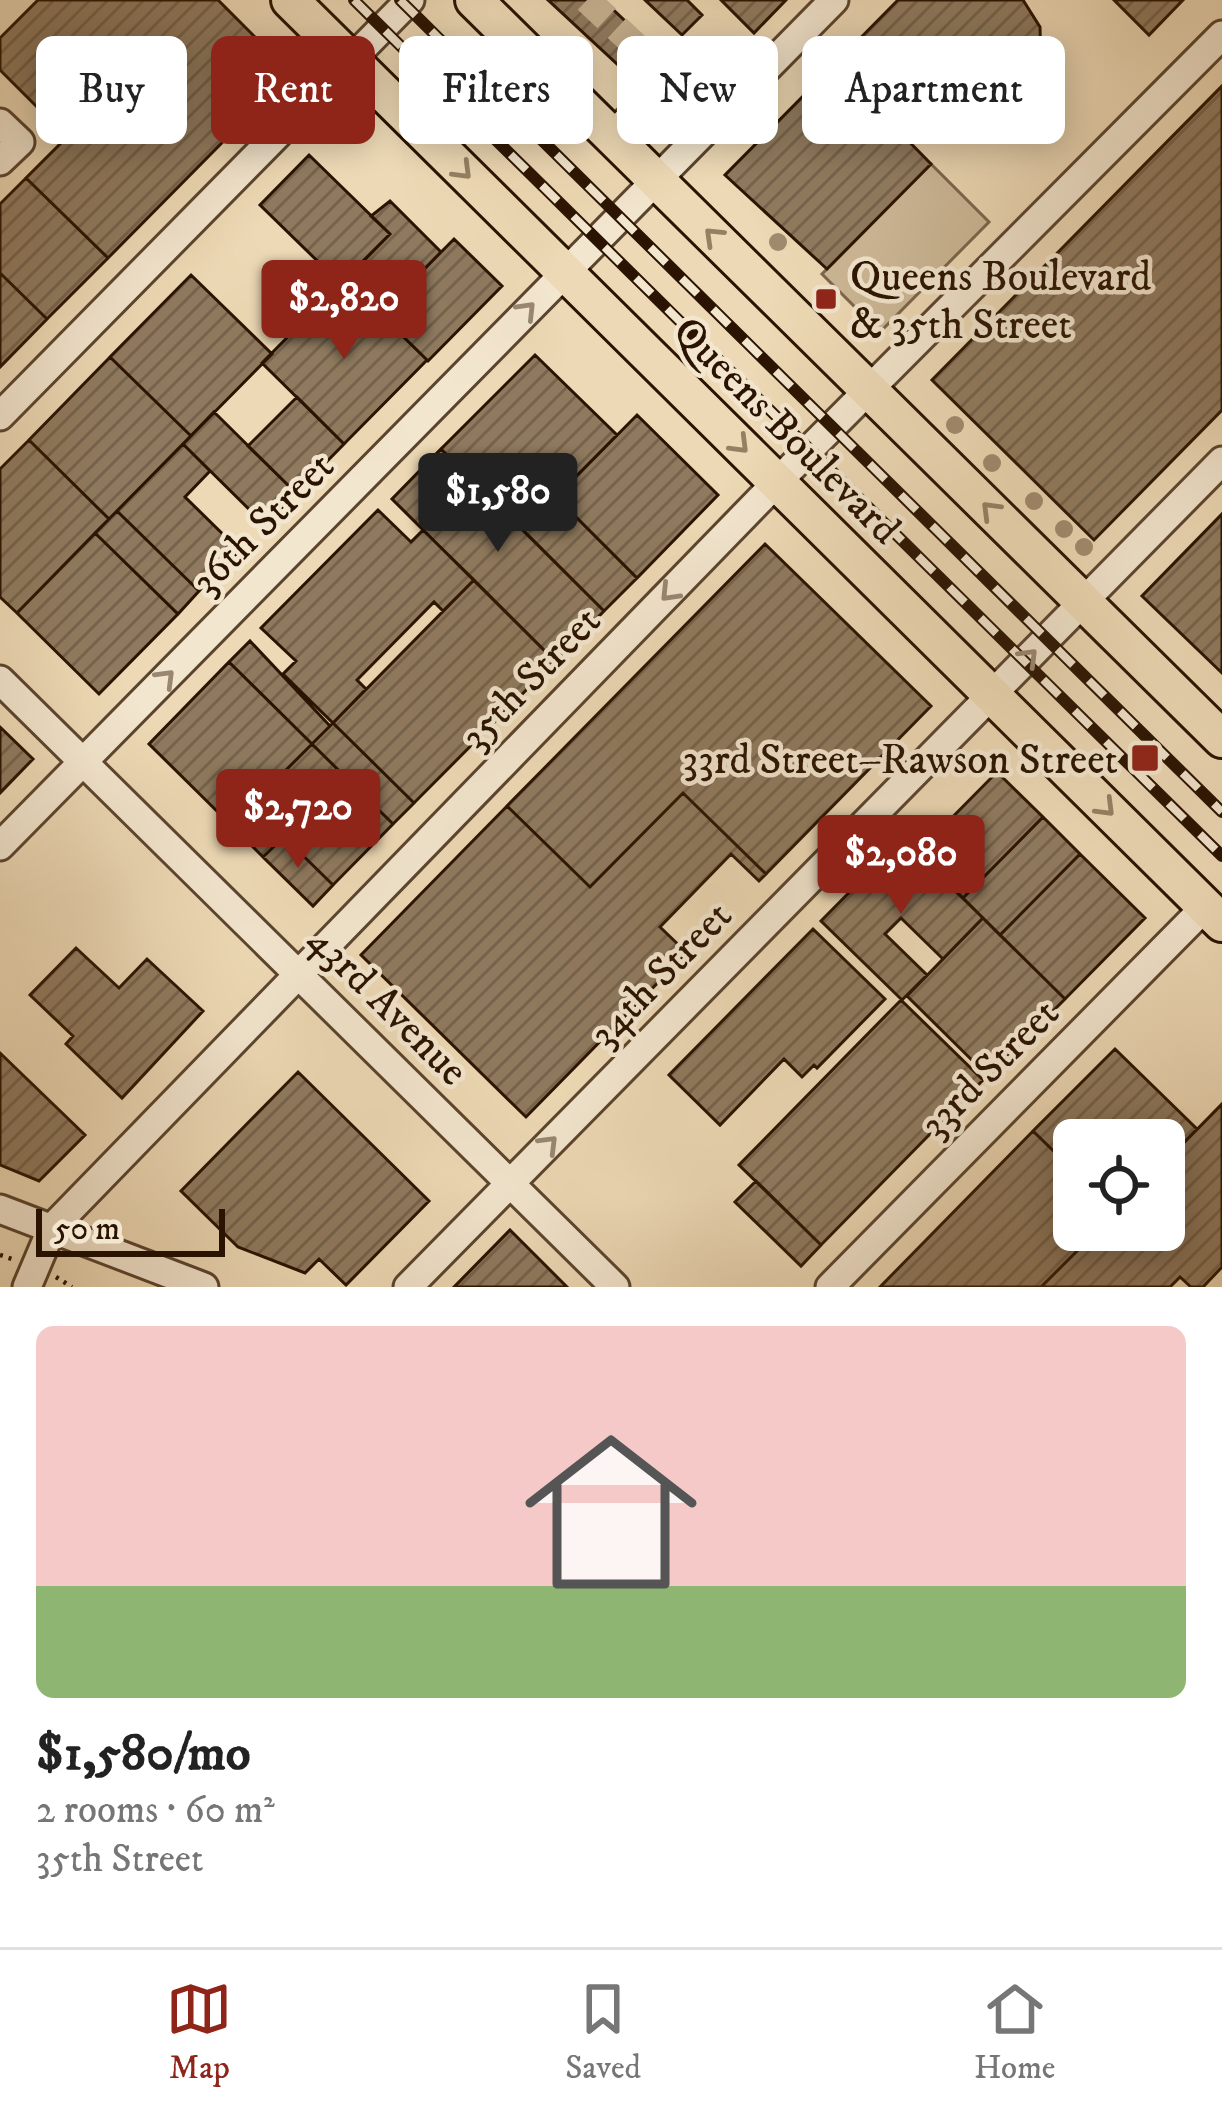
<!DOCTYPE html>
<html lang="en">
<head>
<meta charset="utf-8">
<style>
	body { margin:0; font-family:"IM FELL DW Pica",serif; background:#f2f2f2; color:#222; height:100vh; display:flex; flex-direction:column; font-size:45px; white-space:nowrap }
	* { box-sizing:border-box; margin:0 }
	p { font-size:39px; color:#767676 }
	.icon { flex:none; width:66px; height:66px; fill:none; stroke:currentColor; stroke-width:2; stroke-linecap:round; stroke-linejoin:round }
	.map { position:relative; height:1287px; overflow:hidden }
	.side { display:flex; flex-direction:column; background:#fff; flex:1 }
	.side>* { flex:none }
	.banner { position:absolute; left:36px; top:36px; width:1152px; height:108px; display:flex; gap:24px }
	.controls { position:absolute; left:1053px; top:1119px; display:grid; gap:24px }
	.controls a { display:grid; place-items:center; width:132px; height:132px; border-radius:18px; background:#fff; box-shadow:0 6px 30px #0003; font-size:60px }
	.scale { position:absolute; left:36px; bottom:30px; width:189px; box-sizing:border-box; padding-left:12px; border:6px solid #2a1301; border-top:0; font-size:33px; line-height:42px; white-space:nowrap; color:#2a1301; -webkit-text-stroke:9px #f3e6cf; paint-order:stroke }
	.price { position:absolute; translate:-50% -102px; padding:0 27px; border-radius:12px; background:#8f2418; color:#fff; font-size:39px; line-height:78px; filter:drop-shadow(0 3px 6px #0008) }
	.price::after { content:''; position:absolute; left:50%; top:72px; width:36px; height:27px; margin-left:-18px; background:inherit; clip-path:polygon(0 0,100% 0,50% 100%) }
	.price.selected { background:#222; color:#fff }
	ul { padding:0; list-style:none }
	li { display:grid; align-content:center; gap:24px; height:636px; padding:0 36px }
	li+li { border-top:3px solid #e0e0e0 }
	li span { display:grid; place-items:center; height:372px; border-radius:18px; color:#555 }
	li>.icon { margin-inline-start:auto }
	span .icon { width:216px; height:216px; fill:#fffc; stroke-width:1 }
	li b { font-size:51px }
	.tag { padding:0 42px; border-radius:18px; background:#fff; box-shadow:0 6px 30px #0003; font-size:42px; line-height:108px }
	.tag.selected { background:#8f2418; color:#fff }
	.tab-bar { display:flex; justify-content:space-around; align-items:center; height:168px; border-top:3px solid #e0e0e0; background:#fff; font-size:33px; color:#767676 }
	.tab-bar a { display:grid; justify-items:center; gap:6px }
	.tab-bar .selected { color:#8f2418 }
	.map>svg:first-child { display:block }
	.green { fill:#ccb796; stroke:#7b654c; stroke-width:3 }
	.building { fill:url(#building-hatch); stroke:#2a1301; stroke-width:3 }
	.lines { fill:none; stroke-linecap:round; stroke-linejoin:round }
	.minor-tunnel { stroke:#c6b191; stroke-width:27; stroke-dasharray:27 14; stroke-linecap:butt }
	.minor-casing { stroke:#5b442e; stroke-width:33 }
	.major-casing { stroke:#2a1301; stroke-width:42 }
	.path { stroke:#2a1301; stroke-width:4.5; stroke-dasharray:3 6; stroke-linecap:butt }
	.minor { stroke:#f3e6cf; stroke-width:27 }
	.major { stroke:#edd9b5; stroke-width:36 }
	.rail-casing { stroke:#2a1301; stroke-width:12 }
	.rail { stroke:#f3e6cf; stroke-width:8; stroke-dasharray:22; stroke-linecap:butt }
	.tree { fill:#a18b6f }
	.oneway { stroke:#958064 }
	.oneway2 { stroke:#998772 }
	.poi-dot { fill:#8f2418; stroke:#f3e6cf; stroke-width:4.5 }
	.labels { text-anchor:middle; stroke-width:9; stroke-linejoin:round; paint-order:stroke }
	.poi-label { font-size:42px; fill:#2a1301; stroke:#f3e6cf; text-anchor:start }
	.street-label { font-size:42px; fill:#2a1301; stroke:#f3e6cf }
</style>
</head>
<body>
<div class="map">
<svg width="1222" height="1287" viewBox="0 0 1222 1287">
	<defs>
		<pattern id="building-hatch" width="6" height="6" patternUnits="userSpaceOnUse" patternTransform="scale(3)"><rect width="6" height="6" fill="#8f7a5f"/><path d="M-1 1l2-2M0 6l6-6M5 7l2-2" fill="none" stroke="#75634c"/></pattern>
	</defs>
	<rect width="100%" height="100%" fill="#edd9b5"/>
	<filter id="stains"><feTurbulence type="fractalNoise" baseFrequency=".00167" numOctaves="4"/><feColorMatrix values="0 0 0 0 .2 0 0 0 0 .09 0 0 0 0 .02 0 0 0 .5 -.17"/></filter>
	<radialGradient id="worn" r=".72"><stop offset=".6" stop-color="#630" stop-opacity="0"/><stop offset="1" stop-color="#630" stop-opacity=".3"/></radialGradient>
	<!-- green -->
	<path class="green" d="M 931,164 L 989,222 L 880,332 L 822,274 Z"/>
	<!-- building -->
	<path class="building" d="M 38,0 L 218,0 L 291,73 L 108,258 L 26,178 L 67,137 L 0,70 L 0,38 Z
		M 548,0 L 603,0 L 642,37 L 630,76 Z
		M 645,0 L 687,0 L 702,15 L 682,35 Z
		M 721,0 L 786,0 L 754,33 Z
		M 898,0 L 1023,0 L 1040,27 L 1041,63 L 1022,98 L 986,116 L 946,111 L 916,84 L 884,116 L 931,164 L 827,269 L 725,175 Z
		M 1114,0 L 1183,0 L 1149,35 Z
		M 1222,86 L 1222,410 L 1094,540 L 932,380 Z
		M 309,155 L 390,234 L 341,284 L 260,205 Z
		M 26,178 L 108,258 L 47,319 L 0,273 L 0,204 Z
		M 390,201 L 441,252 L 380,314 L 345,279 L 390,234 L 371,216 Z
		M 454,239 L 502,286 L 428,361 L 380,314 Z
		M 0,273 L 47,319 L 0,367 Z
		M 191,275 L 272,354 L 191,436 L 110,357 Z
		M 345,279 L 427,360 L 344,444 L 262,363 Z
		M 535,355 L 617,435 L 523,530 L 441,449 Z
		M 110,357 L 191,436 L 109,519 L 29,440 Z
		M 297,397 L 344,444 L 296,493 L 248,446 Z
		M 214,412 L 296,493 L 265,525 L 183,444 Z
		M 637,415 L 718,495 L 637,578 L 556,497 Z
		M 29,440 L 109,519 L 17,613 L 0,597 L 0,469 Z
		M 183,444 L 210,471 L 185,497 L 240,551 L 199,591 L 117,511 Z
		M 441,449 L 604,611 L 555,661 L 392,499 Z
		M 556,497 L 637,578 L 604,611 L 523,530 Z
		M 378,510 L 411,542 L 423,530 L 474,580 L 443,611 L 434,602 L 357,680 L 366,689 L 333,723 L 283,674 L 296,661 L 261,628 Z
		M 117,511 L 199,591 L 178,614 L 95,533 Z
		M 1222,514 L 1222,673 L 1142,596 Z
		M 95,533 L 178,614 L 99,694 L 17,613 Z
		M 765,544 L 931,706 L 766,874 L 683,793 L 590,887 L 507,806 Z
		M 474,580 L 555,661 L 414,803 L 333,723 Z
		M 250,641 L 330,726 L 312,744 L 229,662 Z
		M 229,662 L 312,744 L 231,825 L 149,744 Z
		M 333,723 L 414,803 L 393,824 L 312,744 Z
		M 0,727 L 33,759 L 0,793 Z
		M 312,744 L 393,824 L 333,885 L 284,837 L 263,857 L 231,825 Z
		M 997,772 L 1043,817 L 963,898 L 917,853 Z
		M 683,793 L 766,874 L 759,881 L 731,854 L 660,927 L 687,953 L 526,1117 L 361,955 L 507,806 L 590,887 Z
		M 1043,817 L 1080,854 L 1000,935 L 963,898 Z
		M 919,822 L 934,836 L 917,853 L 902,839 Z
		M 284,837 L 333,885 L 313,906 L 263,857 Z
		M 902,839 L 983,918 L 943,959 L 901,918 L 885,934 L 927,975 L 902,1000 L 821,921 Z
		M 1080,854 L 1145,918 L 1065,999 L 1000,935 Z
		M 983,918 L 1065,999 L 988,1076 L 907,996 Z
		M 813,929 L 885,999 L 817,1068 L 814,1065 L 802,1077 L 784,1059 L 720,1125 L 669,1075 Z
		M 76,948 L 119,988 L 147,959 L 203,1011 L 122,1098 L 66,1044 L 73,1036 L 30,995 Z
		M 901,1000 L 983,1080 L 821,1245 L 739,1165 Z
		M 1115,1049 L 1197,1129 L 1164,1163 L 1164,1140 L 1074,1140 L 1074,1171 L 1033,1131 Z
		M 0,1053 L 85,1135 L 39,1181 L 0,1165 Z
		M 298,1072 L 429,1201 L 346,1285 L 319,1259 L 305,1273 L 238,1247 L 181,1191 Z
		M 1222,1104 L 1222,1267 L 1203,1287 L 1191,1287 L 1180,1277 L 1170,1287 L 1041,1287 L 1098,1230 L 1164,1230 L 1164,1163 Z
		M 1033,1131 L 1074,1171 L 1074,1230 L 1098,1230 L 1041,1287 L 880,1287 Z
		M 756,1181 L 821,1245 L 801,1266 L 735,1202 Z
		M 510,1230 L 567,1287 L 454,1287 Z"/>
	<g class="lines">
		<!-- minor-tunnel -->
		<path class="minor-tunnel" d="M 587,0 L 715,120"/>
		<!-- minor casing -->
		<g class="minor-casing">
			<path id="minor" d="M 0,123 L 20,142 L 0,161
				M 612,136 L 670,77
				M 0,416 L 410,0
				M 0,680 L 615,1287
				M 0,846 L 834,0
				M 0,1209 L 204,1287
				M 27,1287 L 52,1228 L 777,482 L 1222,35
				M 408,1287 L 1222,461
				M 830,1287 L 1206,906"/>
		</g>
		<!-- major casing -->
		<g class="major-casing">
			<path id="major" d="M 290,0 L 1222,923
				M 474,0 L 1222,739"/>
		</g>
		<!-- path -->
		<path class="path" d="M 0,1255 L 12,1259
			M 56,1277 L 72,1287"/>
		<!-- minor -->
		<use href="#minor" class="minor"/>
		<!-- major -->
		<use href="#major" class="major"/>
		<!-- rail casing -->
		<g class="rail-casing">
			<path id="rail" d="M 354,0 L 1222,856
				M 400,0 L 1222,812"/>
		</g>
		<!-- rail -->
		<use href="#rail" class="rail"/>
	</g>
	<!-- trees -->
	<g class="tree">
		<circle cx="778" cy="242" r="9"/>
		<circle cx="955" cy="425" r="9"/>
		<circle cx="992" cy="463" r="9"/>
		<circle cx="1034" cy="501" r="9"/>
		<circle cx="1064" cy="529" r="9"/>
		<circle cx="1084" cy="547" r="9"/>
	</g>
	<!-- one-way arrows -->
	<defs><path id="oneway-chevron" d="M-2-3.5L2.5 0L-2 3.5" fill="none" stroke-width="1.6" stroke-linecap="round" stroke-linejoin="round" transform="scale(3)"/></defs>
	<g class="oneway">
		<use href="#oneway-chevron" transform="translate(463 171) rotate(45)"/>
		<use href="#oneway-chevron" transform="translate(713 236) rotate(-136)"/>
		<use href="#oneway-chevron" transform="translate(740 445) rotate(45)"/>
		<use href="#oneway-chevron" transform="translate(990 510) rotate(-135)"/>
		<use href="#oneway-chevron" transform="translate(1106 808) rotate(45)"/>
	</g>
	<g class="oneway2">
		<use href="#oneway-chevron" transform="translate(527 310) rotate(-46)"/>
		<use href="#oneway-chevron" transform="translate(669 593) rotate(134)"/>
		<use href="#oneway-chevron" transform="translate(1029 657) rotate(-45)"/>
		<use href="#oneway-chevron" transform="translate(166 678) rotate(-45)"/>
		<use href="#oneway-chevron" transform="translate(549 1144) rotate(-45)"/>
	</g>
	<!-- markers -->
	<g class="poi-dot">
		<rect x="814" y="287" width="24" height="24" rx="6"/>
		<rect x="1130" y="743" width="30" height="30" rx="6"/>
	</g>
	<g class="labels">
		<!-- poi labels -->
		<g class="poi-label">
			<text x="850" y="290">Queens Boulevard<tspan x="850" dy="48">&amp; 35th Street</tspan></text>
			<text x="1118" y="773" text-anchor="end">33rd Street–Rawson Street</text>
		</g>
		<!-- street labels -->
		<g class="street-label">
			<text transform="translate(788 429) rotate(45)" y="15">Queens Boulevard</text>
			<text transform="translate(261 522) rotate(-45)" y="15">36th Street</text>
			<text transform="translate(529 677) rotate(-46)" y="15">35th Street</text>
			<text transform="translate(659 973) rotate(-46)" y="15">34th Street</text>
			<text transform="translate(389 1004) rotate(45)" y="15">43rd Avenue</text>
			<text transform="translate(988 1067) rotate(-45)" y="15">33rd Street</text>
		</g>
	</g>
	<rect width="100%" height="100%" filter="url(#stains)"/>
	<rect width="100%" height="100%" fill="url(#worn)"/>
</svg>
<div class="controls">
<a><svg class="icon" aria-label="locate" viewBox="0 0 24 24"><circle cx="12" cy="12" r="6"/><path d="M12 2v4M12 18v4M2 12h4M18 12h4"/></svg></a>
</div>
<div class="scale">50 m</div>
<b class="price" style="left:344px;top:362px">$2,820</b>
<b class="price selected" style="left:498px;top:555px">$1,580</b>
<b class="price" style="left:298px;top:871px">$2,720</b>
<b class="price" style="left:901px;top:917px">$2,080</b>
<div class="banner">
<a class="tag">Buy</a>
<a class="tag selected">Rent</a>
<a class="tag">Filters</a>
<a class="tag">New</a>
<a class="tag">Apartment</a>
</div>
</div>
<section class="side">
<ul>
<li><span style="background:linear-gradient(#f6c9c9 70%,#8fb573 0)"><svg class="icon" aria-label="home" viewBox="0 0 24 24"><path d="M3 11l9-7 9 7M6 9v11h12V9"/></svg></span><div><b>$1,580/mo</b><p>2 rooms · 60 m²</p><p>35th Street</p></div></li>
</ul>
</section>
<nav class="tab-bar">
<a class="selected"><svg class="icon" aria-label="map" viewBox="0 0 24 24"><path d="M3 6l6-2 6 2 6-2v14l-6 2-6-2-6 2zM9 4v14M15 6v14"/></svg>Map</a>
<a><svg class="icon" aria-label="saved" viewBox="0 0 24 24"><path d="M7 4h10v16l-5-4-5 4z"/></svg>Saved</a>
<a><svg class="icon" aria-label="home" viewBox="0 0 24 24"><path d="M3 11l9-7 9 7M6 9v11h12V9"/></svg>Home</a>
</nav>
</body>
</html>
